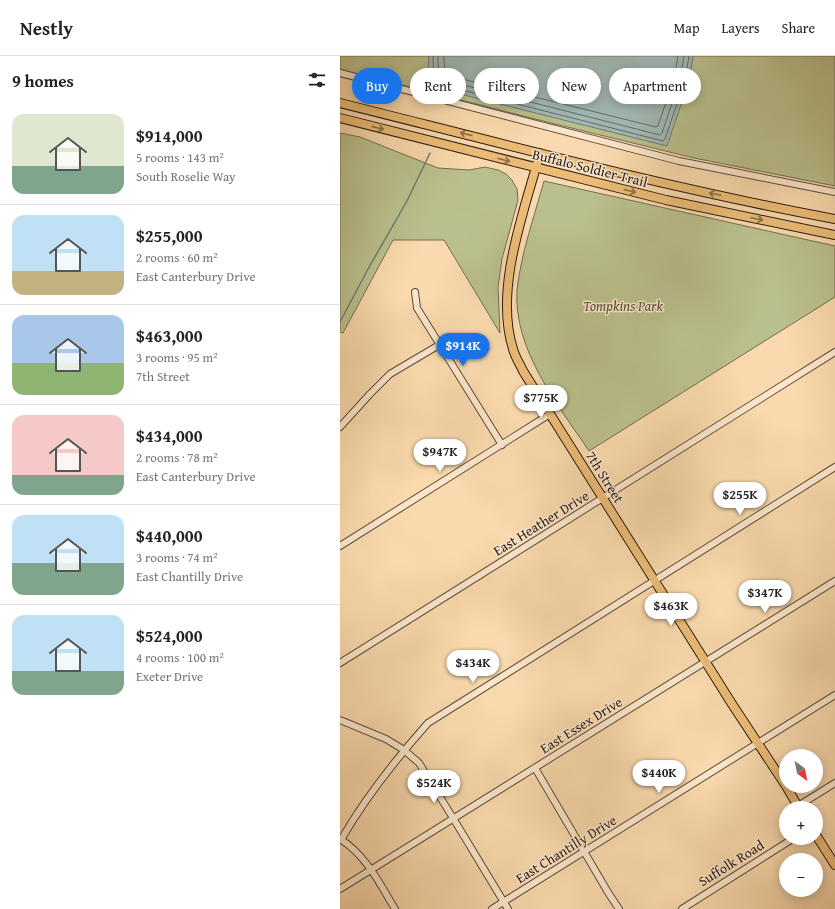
<!DOCTYPE html>
<html lang="en">
<head>
<meta charset="utf-8">
<style>
	body { margin:0; font-family:"Gentium Book Plus",serif; background:#f2f2f2; color:#222; height:100vh; display:flex; flex-direction:column; font-size:15px; white-space:nowrap }
	* { box-sizing:border-box; margin:0 }
	p { font-size:13px; color:#767676 }
	.icon { flex:none; width:22px; height:22px; fill:none; stroke:currentColor; stroke-width:2; stroke-linecap:round; stroke-linejoin:round }
	.map { position:relative; flex:1; overflow:hidden }
	.panel { display:flex; flex-direction:column; background:#fff; width:340px }
	.panel>* { flex:none }
	.banner { position:absolute; left:12px; top:12px; width:380px; height:36px; display:flex; gap:8px }
	.needle { width:26px; rotate:148deg }
	.fabs { position:absolute; left:439px; top:693px; display:grid; gap:8px }
	.fabs a { display:grid; place-items:center; width:44px; height:44px; border-radius:50%; background:#fff; box-shadow:0 2px 10px #0003; font-size:20px }
	.price { position:absolute; translate:-50% -34px; padding:0 9px; border-radius:14px; background:#fff; color:#222; font-size:13px; line-height:26px; filter:drop-shadow(0 1px 2px #0008) }
	.price::after { content:''; position:absolute; left:50%; top:24px; width:12px; height:9px; margin-left:-6px; background:inherit; clip-path:polygon(0 0,100% 0,50% 100%) }
	.price.selected { background:#1a73e8; color:#fff }
	ul { padding:0; list-style:none }
	li { display:flex; align-items:center; gap:12px; height:100px; padding:0 12px }
	li+li { border-top:1px solid #e0e0e0 }
	li span { display:grid; place-items:center; flex:none; width:112px; height:80px; border-radius:12px; color:#555 }
	li>.icon { margin-inline-start:auto }
	span .icon { width:48px; height:48px; fill:#fffc; stroke-width:1 }
	li b { font-size:17px }
	h2 { display:flex; justify-content:space-between; align-items:center; height:48px; padding:0 12px; font-size:17px }
	.pill { padding:0 14px; border-radius:18px; background:#fff; box-shadow:0 2px 10px #0003; font-size:14px; line-height:36px }
	.pill.selected { background:#1a73e8; color:#fff }
	header { display:flex; align-items:center; gap:24px; box-sizing:border-box; height:56px; padding:0 20px; background:#fff; border-bottom:1px solid #e0e0e0 }
	header strong { font-size:19px }
	nav { display:flex; gap:22px; margin-inline-start:auto; font-size:14px }
	main { display:flex; flex:1; min-height:0 }
	.map>svg:first-child { display:block }
	.green { fill:#bac08d; stroke:#726e52 }
	.water { fill:#a1b8b4; stroke:#717a75 }
	.lines { fill:none; stroke-linecap:round; stroke-linejoin:round }
	.shore { stroke:#656a65; stroke-width:1 }
	.stream { stroke:#717a75; stroke-width:1.5 }
	.minor-casing { stroke:#5d4c3c; stroke-width:8 }
	.major-casing { stroke:#291d16; stroke-width:10 }
	.minor { stroke:#fbe6ca; stroke-width:6 }
	.major { stroke:#ecbc76; stroke-width:8 }
	.oneway { stroke:#8a6c46 }
	.labels { text-anchor:middle; stroke-width:3; stroke-linejoin:round; paint-order:stroke }
	.street-label { font-size:14px; fill:#291d16; stroke:#fbe6ca }
	.park-label { font-size:14px; font-style:italic; fill:#544e3a; stroke:#fbe6ca }
</style>
</head>
<body>
<header>
<strong>Nestly</strong>
<nav><a>Map</a><a>Layers</a><a>Share</a></nav>
</header>
<main>
<section class="panel">
<h2>9 homes<svg class="icon" aria-label="filters" viewBox="0 0 24 24"><path d="M4 7h16M4 17h16"/><circle cx="9" cy="7" r="2"/><circle cx="15" cy="17" r="2"/></svg></h2>
<ul>
<li><span style="background:linear-gradient(#dfe7d0 65%,#7fa58c 0)"><svg class="icon" aria-label="home" viewBox="0 0 24 24"><path d="M3 11l9-7 9 7M6 9v11h12V9"/></svg></span><div><b>$914,000</b><p>5 rooms · 143 m²</p><p>South Roselie Way</p></div></li>
<li><span style="background:linear-gradient(#bfe0f5 70%,#c2b280 0)"><svg class="icon" aria-label="home" viewBox="0 0 24 24"><path d="M3 11l9-7 9 7M6 9v11h12V9"/></svg></span><div><b>$255,000</b><p>2 rooms · 60 m²</p><p>East Canterbury Drive</p></div></li>
<li><span style="background:linear-gradient(#a9c7e8 60%,#8fb573 0)"><svg class="icon" aria-label="home" viewBox="0 0 24 24"><path d="M3 11l9-7 9 7M6 9v11h12V9"/></svg></span><div><b>$463,000</b><p>3 rooms · 95 m²</p><p>7th Street</p></div></li>
<li><span style="background:linear-gradient(#f6c9c9 75%,#7fa58c 0)"><svg class="icon" aria-label="home" viewBox="0 0 24 24"><path d="M3 11l9-7 9 7M6 9v11h12V9"/></svg></span><div><b>$434,000</b><p>2 rooms · 78 m²</p><p>East Canterbury Drive</p></div></li>
<li><span style="background:linear-gradient(#bfe0f5 60%,#7fa58c 0)"><svg class="icon" aria-label="home" viewBox="0 0 24 24"><path d="M3 11l9-7 9 7M6 9v11h12V9"/></svg></span><div><b>$440,000</b><p>3 rooms · 74 m²</p><p>East Chantilly Drive</p></div></li>
<li><span style="background:linear-gradient(#bfe0f5 70%,#7fa58c 0)"><svg class="icon" aria-label="home" viewBox="0 0 24 24"><path d="M3 11l9-7 9 7M6 9v11h12V9"/></svg></span><div><b>$524,000</b><p>4 rooms · 100 m²</p><p>Exeter Drive</p></div></li>
</ul>
</section>
<div class="map">
<svg width="495" height="853" viewBox="0 0 495 853">
	<rect width="100%" height="100%" fill="#f9d9ad"/>
	<filter id="stains"><feTurbulence type="fractalNoise" baseFrequency=".005" numOctaves="4"/><feColorMatrix values="0 0 0 0 .2 0 0 0 0 .09 0 0 0 0 .02 0 0 0 .5 -.17"/></filter>
	<radialGradient id="worn" r=".72"><stop offset=".6" stop-color="#630" stop-opacity="0"/><stop offset="1" stop-color="#630" stop-opacity=".3"/></radialGradient>
	<!-- green -->
	<path class="green" d="M 0,0 L 495,0 L 495,130 L 354,102 L 195,63 L 0,13 Z
		M 0,77 L 20,81 L 98,112 L 129,114 L 145,111 L 158,114 L 166,118 L 172,124 L 177,133 L 178,144 L 162,203 L 158,231 L 160,277 L 104,184 L 53,184 L 3,277 L 0,276 Z
		M 204,125 L 495,190 L 495,241 L 249,395 C 218,349 173,293 177,234 C 181,198 194,161 204,125 Z"/>
	<!-- water -->
	<path class="water" d="M 89,0 L 353,0 L 349,25 L 327,90 L 108,35 L 94,26 L 88,11 Z"/>
	<g class="lines">
		<!-- shore -->
		<path class="shore" d="M 93,0 C 93,19 94,22 110,31 L 323,85 L 325,83 L 345,24 L 349,0
			M 98,0 C 98,16 98,18 112,26 L 320,79 L 322,77 L 340,23 L 344,0
			M 104,0 C 104,12 104,14 114,21 L 316,71 L 318,70 L 334,22 L 338,0"/>
		<!-- stream -->
		<path class="stream" d="M 0,266 L 28,213 L 67,145 L 90,97"/>
		<!-- minor casing -->
		<g class="minor-casing">
			<path id="minor" d="M 0,17 L 339,105 L 495,136
				M 75,236 L 77,252 L 162,389
				M 0,371 L 30,338 L 50,318 L 99,289
				M 0,490 L 210,358
				M 0,607 L 495,296
				M 0,664 L 46,683 L 64,694 L 79,707 L 113,762 L 168,853
				M 195,712 L 269,838 L 279,853
				M 458,750 L 495,727
				M 0,783 C 26,799 40,828 55,853
				M 1,784 C 25,742 56,703 88,667 L 495,411
				M 0,833 L 495,525
				M 152,853 L 495,639
				M 342,853 L 454,782"/>
		</g>
		<!-- major casing -->
		<g class="major-casing">
			<path id="major" d="M 0,47 C 164,88 328,132 495,163
				M 0,62 L 326,144 L 495,179
				M 200,97 C 184,156 154,233 173,293 C 175,301 180,308 183,315 L 392,648 L 446,730
				M 446,730 L 459,752
				M 476,779 L 495,809"/>
		</g>
		<!-- minor -->
		<use href="#minor" class="minor"/>
		<!-- major -->
		<use href="#major" class="major"/>
	</g>
	<!-- one-way arrows -->
	<defs><path id="oneway-shaft" d="M-6 0H5M1.5-3L5.5 0L1.5 3" fill="none" stroke-width="1.6" stroke-linecap="round" stroke-linejoin="round"/></defs>
	<g class="oneway">
		<use href="#oneway-shaft" transform="translate(38 72) rotate(14)"/>
		<use href="#oneway-shaft" transform="translate(126 78) rotate(-166)"/>
		<use href="#oneway-shaft" transform="translate(164 104) rotate(14)"/>
		<use href="#oneway-shaft" transform="translate(290 135) rotate(14)"/>
		<use href="#oneway-shaft" transform="translate(375 138) rotate(-168)"/>
		<use href="#oneway-shaft" transform="translate(417 163) rotate(12)"/>
	</g>
	<g class="labels">
		<!-- street labels -->
		<g class="street-label">
			<text transform="translate(250 112) rotate(14)" y="5">Buffalo Soldier Trail</text>
			<text transform="translate(265 421) rotate(58)" y="5">7th Street</text>
			<text transform="translate(201 467) rotate(-32)" y="5">East Heather Drive</text>
			<text transform="translate(241 669) rotate(-32)" y="5">East Essex Drive</text>
			<text transform="translate(226 793) rotate(-32)" y="5">East Chantilly Drive</text>
			<text transform="translate(391 807) rotate(-32)" y="5">Suffolk Road</text>
		</g>
		<!-- park labels -->
		<g class="park-label">
			<text x="283" y="255">Tompkins Park</text>
		</g>
	</g>
	<rect width="100%" height="100%" filter="url(#stains)"/>
	<rect width="100%" height="100%" fill="url(#worn)"/>
</svg>
<div class="fabs">
<a><svg class="needle" viewBox="-14 -14 28 28"><path d="M0-13l5 13h-10z" fill="#e53935"/><path d="M0 13l5-13h-10z" fill="#767676"/></svg></a>
<a>+</a>
<a>−</a>
</div>
<b class="price selected" style="left:123px;top:311px">$914K</b>
<b class="price" style="left:201px;top:363px">$775K</b>
<b class="price" style="left:100px;top:417px">$947K</b>
<b class="price" style="left:400px;top:460px">$255K</b>
<b class="price" style="left:425px;top:558px">$347K</b>
<b class="price" style="left:331px;top:571px">$463K</b>
<b class="price" style="left:133px;top:628px">$434K</b>
<b class="price" style="left:319px;top:738px">$440K</b>
<b class="price" style="left:94px;top:748px">$524K</b>
<div class="banner">
<a class="pill selected">Buy</a>
<a class="pill">Rent</a>
<a class="pill">Filters</a>
<a class="pill">New</a>
<a class="pill">Apartment</a>
</div>
</div>
</main>
</body>
</html>
